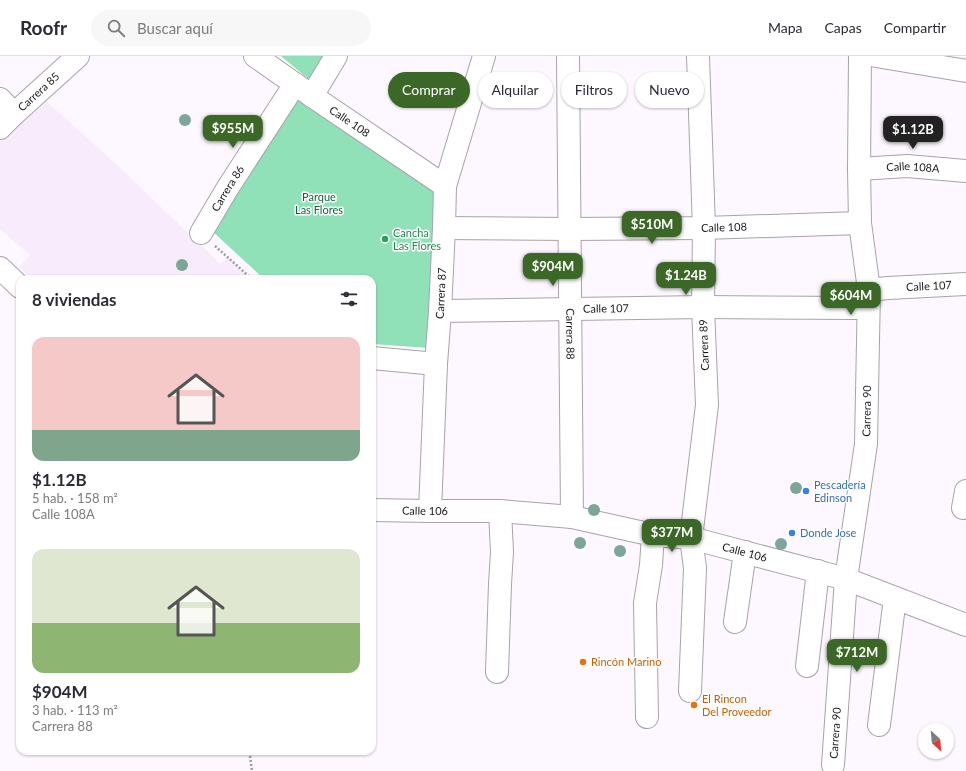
<!DOCTYPE html>
<html lang="es">
<head>
<meta charset="utf-8">
<style>
	body { margin:0; font-family:Lato,sans-serif; background:#f7f7f7; color:#2b2b33; height:100vh; display:flex; flex-direction:column; font-size:15px; white-space:nowrap }
	* { box-sizing:border-box; margin:0 }
	p { font-size:13px; color:#7c7c81 }
	.icon { flex:none; width:22px; height:22px; fill:none; stroke:currentColor; stroke-width:2; stroke-linecap:round; stroke-linejoin:round }
	.map { position:relative; flex:1; overflow:hidden }
	.panel { position:absolute; left:16px; top:219px; width:360px; height:480px; display:flex; flex-direction:column; background:#fff; border-radius:12px; box-shadow:0 1px 3px #0004 }
	.panel>* { flex:none }
	.banner { position:absolute; left:388px; top:16px; width:380px; height:36px; display:flex; gap:8px }
	.needle { width:26px; rotate:154deg }
	.buttons { position:absolute; left:918px; top:667px; display:grid; gap:8px }
	.buttons a { display:grid; place-items:center; width:36px; height:36px; border-radius:50%; background:#fff; box-shadow:0 1px 3px #0004; font-size:20px }
	.price { position:absolute; translate:-50% -34px; padding:0 9px; border-radius:8px; background:#3b6826; color:#fff; font-size:13px; line-height:26px; filter:drop-shadow(0 1px 2px #0008) }
	.price::after { content:''; position:absolute; left:50%; top:24px; width:12px; height:9px; margin-left:-6px; background:inherit; clip-path:polygon(0 0,100% 0,50% 100%) }
	.price.selected { background:#222; color:#fff }
	ul { padding:0; list-style:none }
	li { display:grid; align-content:center; gap:8px; height:212px; padding:0 16px }
	li span { display:grid; place-items:center; height:124px; border-radius:12px; color:#555 }
	li>.icon { margin-inline-start:auto }
	span .icon { width:72px; height:72px; fill:#fffc; stroke-width:1 }
	li b { font-size:17px }
	h2 { display:flex; justify-content:space-between; align-items:center; height:48px; padding:0 16px; font-size:17px }
	.pill { padding:0 14px; border-radius:18px; background:#fff; box-shadow:0 1px 3px #0004; font-size:14px; line-height:36px }
	.pill.selected { background:#3b6826; color:#fff }
	header { display:flex; align-items:center; gap:24px; box-sizing:border-box; height:56px; padding:0 20px; background:#fff; border-bottom:1px solid #e1e1e2 }
	header strong { font-size:19px }
	nav { display:flex; gap:22px; margin-inline-start:auto; font-size:14px }
	.search { width:280px; height:36px; background:#f7f7f7; display:flex; align-items:center; gap:10px; box-sizing:border-box; padding:0 14px; border-radius:22px; color:#7c7c81; font-size:15px }
	.map>svg:first-child { display:block }
	.built { fill:#f7ebfc }
	.green { fill:#90e0b8 }
	.lines { fill:none; stroke-linecap:round; stroke-linejoin:round }
	.minor-casing { stroke:#a9a2ac; stroke-width:24 }
	.path { stroke:#9e9aa0; stroke-width:2.5; stroke-dasharray:2 2; stroke-linecap:butt }
	.minor { stroke:#fff; stroke-width:22 }
	.tree { fill:#7ba698 }
	.leisure-dot { fill:#2e9e5b; stroke:#fff; stroke-width:1.5 }
	.shop-dot { fill:#3f7fe0; stroke:#fff; stroke-width:1.5 }
	.food-dot { fill:#e8710a; stroke:#fff; stroke-width:1.5 }
	.labels { text-anchor:middle; stroke-width:3; stroke-linejoin:round; paint-order:stroke }
	.street-label { font-size:11px; fill:#1a181b; stroke:#fff }
	.park-label { font-size:11px; fill:#116243; stroke:#fff }
	.leisure-label { font-size:11px; fill:#27864d; stroke:#fff; text-anchor:start }
	.shop-label { font-size:11px; fill:#366cbe; stroke:#fff; text-anchor:start }
	.food-label { font-size:11px; fill:#c56008; stroke:#fff; text-anchor:start }
</style>
</head>
<body>
<header>
<strong>Roofr</strong>
<div class="search"><svg class="icon" aria-label="search" viewBox="0 0 24 24"><circle cx="10" cy="10" r="6"/><path d="M15 15l6 6"/></svg>Buscar aquí</div>
<nav><a>Mapa</a><a>Capas</a><a>Compartir</a></nav>
</header>
<div class="map">
<svg width="966" height="715" viewBox="0 0 966 715">
	<rect width="100%" height="100%" fill="#fdf8ff"/>
	<!-- built -->
	<path class="built" d="M 47,46 L 117,109 L 220,208 L 228,202 L 250,223 L 32,223 L 19,211 L 30,199 L 0,173 L 0,86 Z"/>
	<!-- green -->
	<path class="green" d="M 281,0 L 327,0 L 312,26 Z
		M 297,43 L 436,131 L 429,292 L 372,288 L 372,223 L 264,223 L 211,174 Z"/>
	<g class="lines">
		<!-- minor casing -->
		<g class="minor-casing">
			<g id="minor">
				<path id="s1" d="M 255,0 L 312,40 L 445,130"/>
				<path id="s2" d="M 568,0 L 572,461"/>
				<path d="M 876,0 L 966,15"/>
				<path d="M 312,40 L 336,0"/>
				<path d="M 0,43 L 14,58"/>
				<path id="s3" d="M 0,72 L 14,58 L 78,0"/>
				<path id="s4" d="M 859,113 L 907,110 L 966,115"/>
				<path id="s5" d="M 444,172 L 570,173 L 704,172 L 860,167"/>
				<path id="s6" d="M 201,177 L 227,133 L 295,28"/>
				<path d="M 0,212 L 20,231"/>
				<path id="s7" d="M 869,234 L 888,232 L 966,228"/>
				<path id="s8" d="M 440,255 L 703,251 L 857,252 L 868,251"/>
				<path d="M 372,302 L 436,308"/>
				<path d="M 963,452 L 966,435"/>
				<path id="s9" d="M 372,454 L 430,455 L 500,455 L 572,461 L 653,479 L 691,482 L 846,523 L 966,569"/>
				<path id="s10" d="M 430,455 L 436,308 L 440,255 L 444,172 L 445,130 L 484,0"/>
				<path d="M 735,566 L 745,496"/>
				<path d="M 807,610 L 818,515"/>
				<path d="M 497,616 L 500,528 L 502,496 L 500,455"/>
				<path d="M 690,635 L 695,512 L 691,482 L 707,349 L 703,251 L 704,172 L 698,0"/>
				<path d="M 647,661 L 645,547 L 651,509 L 653,479"/>
				<path d="M 879,669 L 895,542"/>
				<path id="s11" d="M 833,709 L 846,523 L 866,388 L 869,234 L 860,167 L 859,113 L 860,0"/>
			</g>
		</g>
		<!-- path -->
		<path class="path" d="M 215,190 L 252,223
			M 250,700 L 252,715"/>
		<!-- minor -->
		<use href="#minor" class="minor"/>
	</g>
	<!-- trees -->
	<g class="tree">
		<circle cx="185" cy="64" r="6"/>
		<circle cx="182" cy="209" r="6"/>
		<circle cx="796" cy="432" r="6"/>
		<circle cx="594" cy="454" r="6"/>
		<circle cx="580" cy="487" r="6"/>
		<circle cx="781" cy="488" r="6"/>
		<circle cx="620" cy="495" r="6"/>
	</g>
	<!-- markers -->
	<circle class="leisure-dot" cx="385" cy="183" r="4"/>
	<g class="shop-dot">
		<circle cx="806" cy="435" r="4"/>
		<circle cx="792" cy="477" r="4"/>
	</g>
	<g class="food-dot">
		<circle cx="583" cy="606" r="4"/>
		<circle cx="694" cy="649" r="4"/>
	</g>
	<g class="labels">
		<!-- street labels -->
		<g class="street-label">
			<text dy="4" stroke="none"><textPath href="#s3" startOffset="53">Carrera 85</textPath></text>
			<text dy="4" stroke="none"><textPath href="#s1" startOffset="115">Calle 108</textPath></text>
			<text dy="4" stroke="none"><textPath href="#s4" startOffset="54">Calle 108A</textPath></text>
			<text dy="4" stroke="none"><textPath href="#s6" startOffset="52">Carrera 86</textPath></text>
			<text dy="4" stroke="none"><textPath href="#s5" startOffset="280">Calle 108</textPath></text>
			<text dy="4" stroke="none"><textPath href="#s7" startOffset="60">Calle 107</textPath></text>
			<text dy="4" stroke="none"><textPath href="#s10" startOffset="218">Carrera 87</textPath></text>
			<text dy="4" stroke="none"><textPath href="#s8" startOffset="166">Calle 107</textPath></text>
			<text dy="4" stroke="none"><textPath href="#s2" startOffset="278">Carrera 88</textPath></text>
			<text transform="translate(704 289) rotate(-92)" y="4">Carrera 89</text>
			<text dy="4" stroke="none"><textPath href="#s11" startOffset="356">Carrera 90</textPath></text>
			<text dy="4" stroke="none"><textPath href="#s9" startOffset="53">Calle 106</textPath></text>
			<text dy="4" stroke="none"><textPath href="#s9" startOffset="377">Calle 106</textPath></text>
			<text dy="4" stroke="none"><textPath href="#s11" startOffset="32">Carrera 90</textPath></text>
		</g>
		<!-- park labels -->
		<g class="park-label">
			<text x="319" y="145">Parque<tspan x="319" dy="13">Las Flores</tspan></text>
		</g>
		<!-- leisure labels -->
		<g class="leisure-label">
			<text x="393" y="181">Cancha<tspan x="393" dy="13">Las Flores</tspan></text>
		</g>
		<!-- shop labels -->
		<g class="shop-label">
			<text x="814" y="433">Pescadería<tspan x="814" dy="13">Edinson</tspan></text>
			<text x="800" y="481">Donde Jose</text>
		</g>
		<!-- food labels -->
		<g class="food-label">
			<text x="591" y="610">Rincón Marino</text>
			<text x="702" y="647">El Rincon<tspan x="702" dy="13">Del Proveedor</tspan></text>
		</g>
	</g>
</svg>
<div class="buttons">
<a><svg class="needle" viewBox="-14 -14 28 28"><path d="M0-13l5 13h-10z" fill="#e53935"/><path d="M0 13l5-13h-10z" fill="#7c7c81"/></svg></a>
</div>
<b class="price" style="left:233px;top:93px">$955M</b>
<b class="price selected" style="left:913px;top:94px">$1.12B</b>
<b class="price" style="left:652px;top:189px">$510M</b>
<b class="price" style="left:553px;top:231px">$904M</b>
<b class="price" style="left:686px;top:240px">$1.24B</b>
<b class="price" style="left:851px;top:260px">$604M</b>
<b class="price" style="left:672px;top:497px">$377M</b>
<b class="price" style="left:857px;top:617px">$712M</b>
<div class="banner">
<a class="pill selected">Comprar</a>
<a class="pill">Alquilar</a>
<a class="pill">Filtros</a>
<a class="pill">Nuevo</a>
</div>
<section class="panel">
<h2>8 viviendas<svg class="icon" aria-label="filters" viewBox="0 0 24 24"><path d="M4 7h16M4 17h16"/><circle cx="9" cy="7" r="2"/><circle cx="15" cy="17" r="2"/></svg></h2>
<ul>
<li><span style="background:linear-gradient(#f6c9c9 75%,#7fa58c 0)"><svg class="icon" aria-label="home" viewBox="0 0 24 24"><path d="M3 11l9-7 9 7M6 9v11h12V9"/></svg></span><div><b>$1.12B</b><p>5 hab. · 158 m²</p><p>Calle 108A</p></div></li>
<li><span style="background:linear-gradient(#dfe7d0 60%,#8fb573 0)"><svg class="icon" aria-label="home" viewBox="0 0 24 24"><path d="M3 11l9-7 9 7M6 9v11h12V9"/></svg></span><div><b>$904M</b><p>3 hab. · 113 m²</p><p>Carrera 88</p></div></li>
</ul>
</section>
</div>
</body>
</html>
